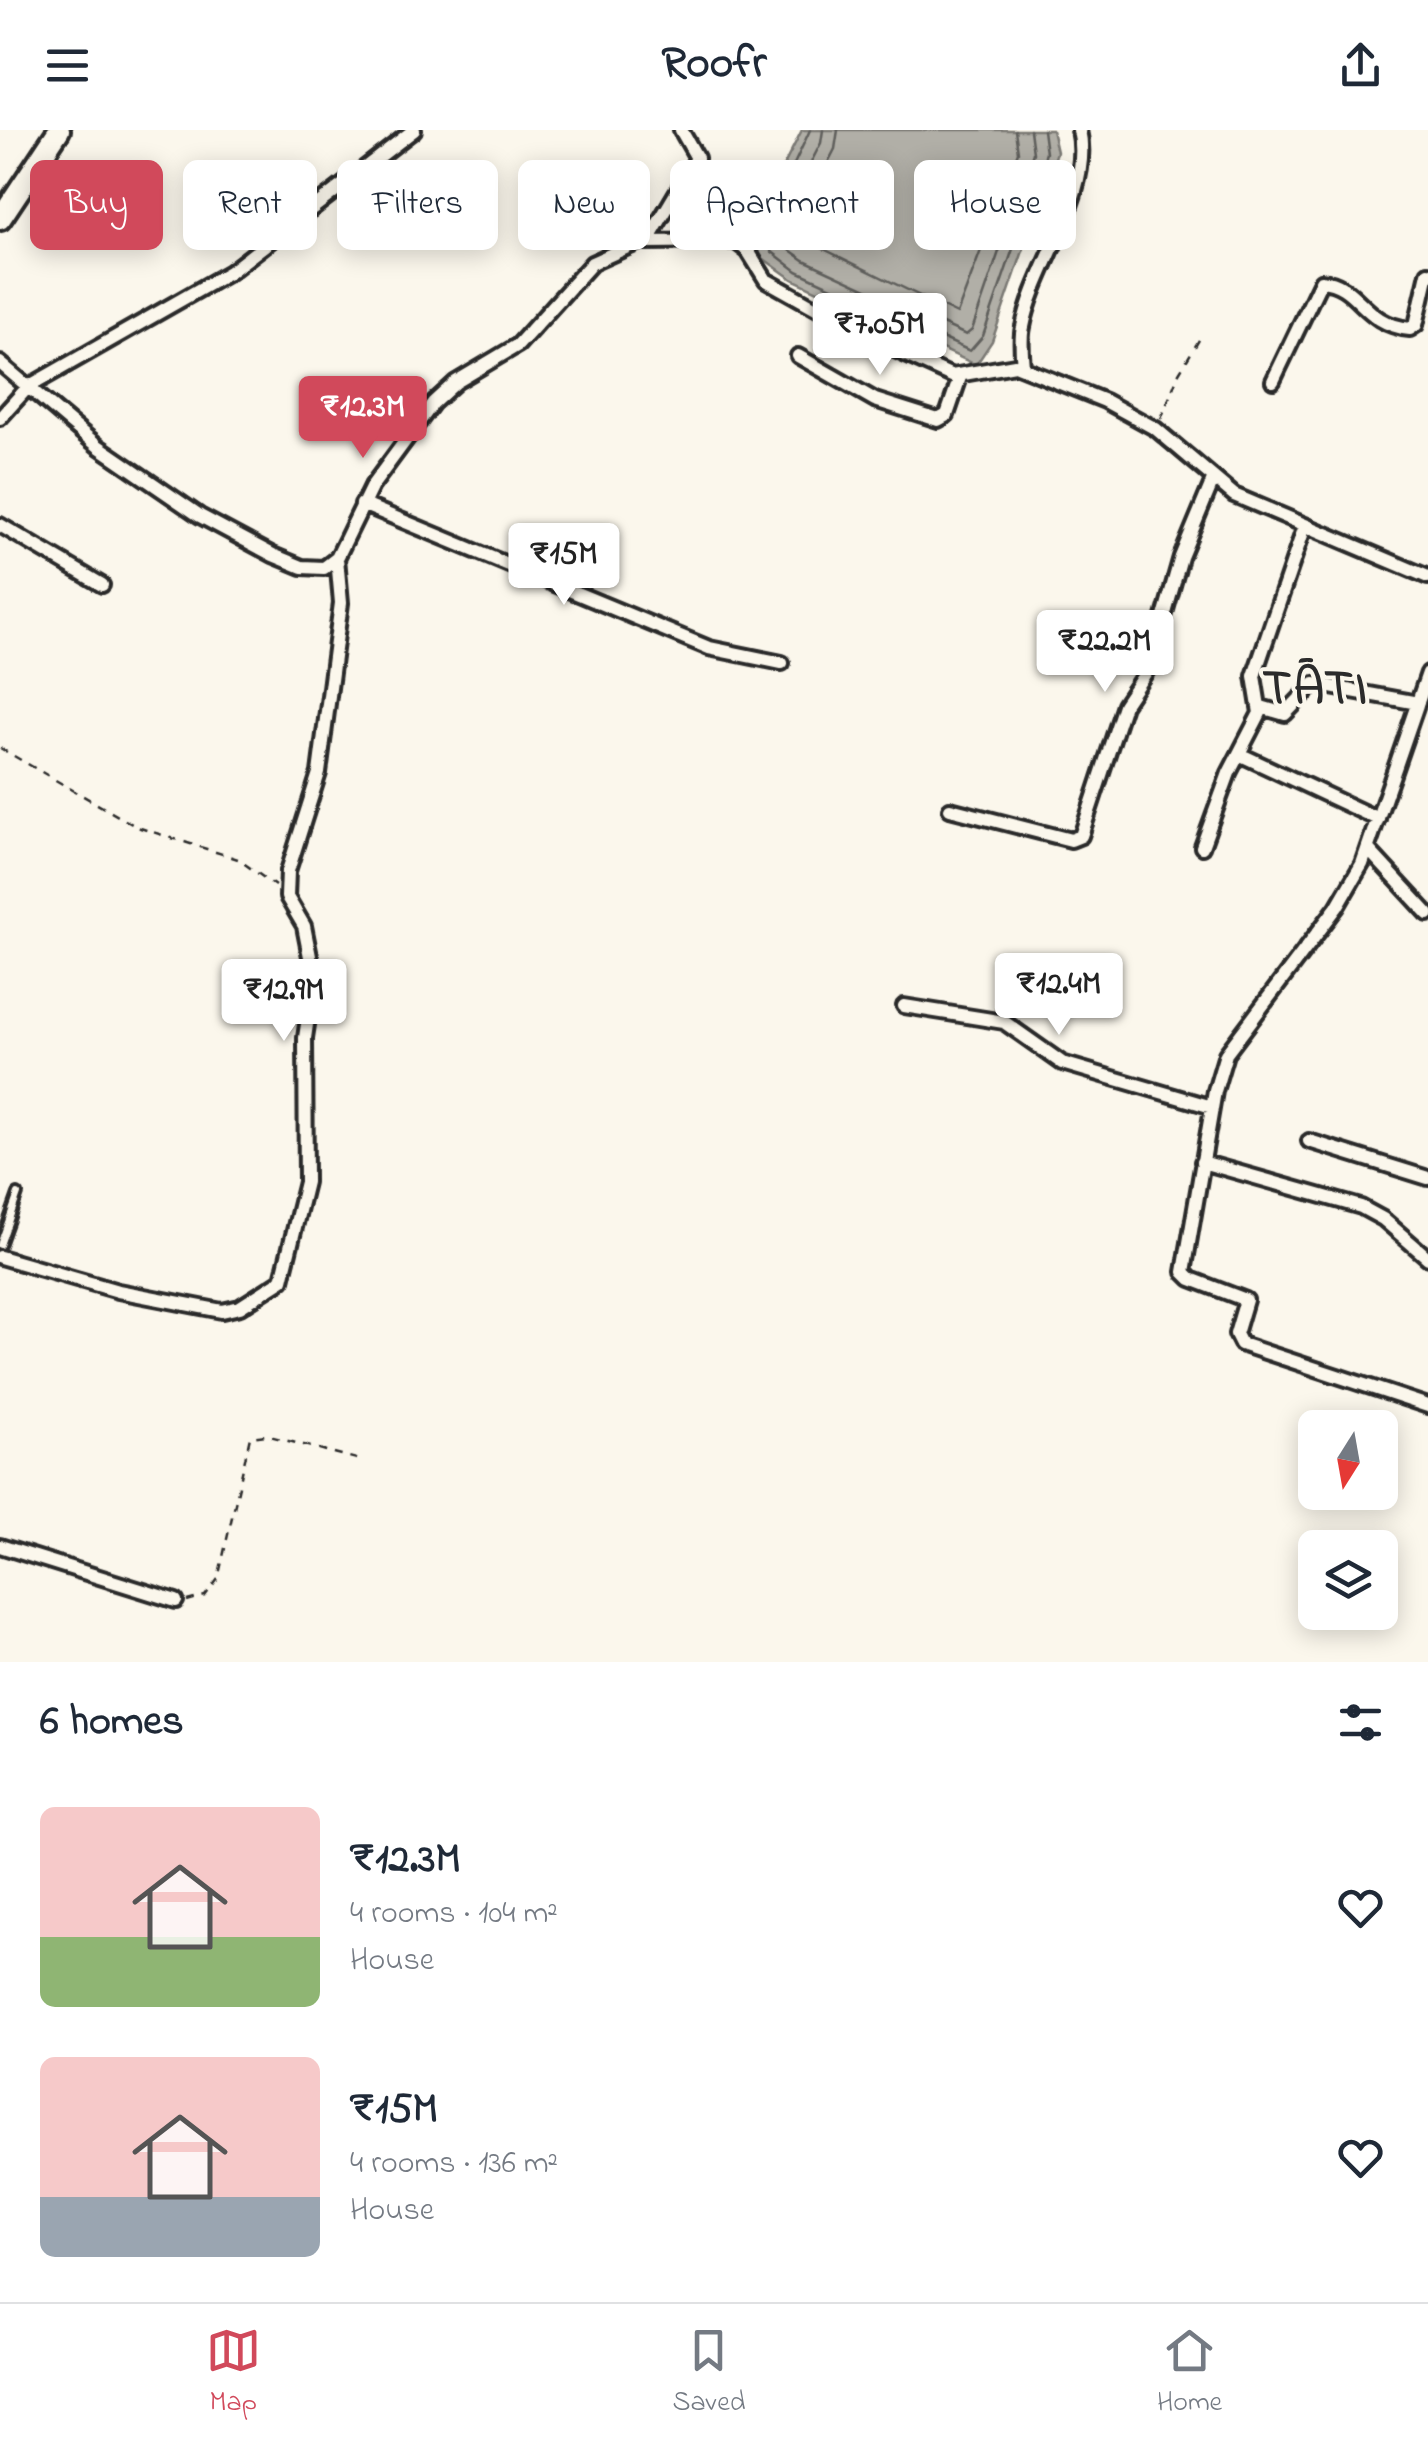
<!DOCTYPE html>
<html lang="en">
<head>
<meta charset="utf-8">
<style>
	body { margin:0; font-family:"Indie Flower",sans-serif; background:#f6f6f7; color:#1f2937; height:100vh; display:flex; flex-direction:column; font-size:38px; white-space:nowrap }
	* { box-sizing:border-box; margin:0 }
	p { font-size:32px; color:#747a83 }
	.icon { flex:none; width:55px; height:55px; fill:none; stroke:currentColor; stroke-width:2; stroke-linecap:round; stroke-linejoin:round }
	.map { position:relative; height:1532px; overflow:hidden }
	.drawer { display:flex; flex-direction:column; background:#fff; flex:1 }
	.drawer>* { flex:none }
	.hud { position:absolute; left:30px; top:30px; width:1370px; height:90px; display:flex; gap:20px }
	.needle { width:65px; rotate:191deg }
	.fabs { position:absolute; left:1298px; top:1280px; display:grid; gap:20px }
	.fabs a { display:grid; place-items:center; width:100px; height:100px; border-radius:15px; background:#fff; box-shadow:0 5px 25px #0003; font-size:50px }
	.price { position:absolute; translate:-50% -85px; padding:0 22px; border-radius:10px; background:#fff; color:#222; font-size:32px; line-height:65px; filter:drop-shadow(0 2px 5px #0008) }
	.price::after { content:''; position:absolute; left:50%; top:60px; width:30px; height:22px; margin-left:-15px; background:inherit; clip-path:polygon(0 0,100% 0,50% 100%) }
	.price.active { background:#d1495b; color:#fff }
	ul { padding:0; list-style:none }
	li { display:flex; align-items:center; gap:30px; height:250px; padding:0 40px }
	li span { display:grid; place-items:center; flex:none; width:280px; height:200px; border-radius:15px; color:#555 }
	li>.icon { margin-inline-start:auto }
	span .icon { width:120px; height:120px; fill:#fffc; stroke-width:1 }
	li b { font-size:42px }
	h2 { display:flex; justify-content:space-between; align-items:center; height:120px; padding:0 40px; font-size:42px }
	.pill { padding:0 35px; border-radius:15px; background:#fff; box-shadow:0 5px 25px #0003; font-size:35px; line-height:90px }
	.pill.active { background:#d1495b; color:#fff }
	header { display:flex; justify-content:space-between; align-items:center; height:130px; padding:0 40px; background:#fff; font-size:45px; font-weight:700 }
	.menu { display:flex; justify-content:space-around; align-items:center; height:140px; border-top:2px solid #e0e1e3; background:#fff; font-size:28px; color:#747a83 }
	.menu a { display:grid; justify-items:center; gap:5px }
	.menu .active { color:#d1495b }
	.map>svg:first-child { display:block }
	.water { fill:#b1afa7; stroke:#7b7a75; stroke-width:2.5 }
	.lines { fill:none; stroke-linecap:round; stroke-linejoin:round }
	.shore { stroke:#61605d; stroke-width:2.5 }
	.lane-casing { stroke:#2b2b2b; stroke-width:14 }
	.street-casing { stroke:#2b2b2b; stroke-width:20 }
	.primary-casing { stroke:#2b2b2b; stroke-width:28 }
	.path { stroke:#2b2b2b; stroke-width:2.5; stroke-dasharray:8 8; stroke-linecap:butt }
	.lane { stroke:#fbf7ec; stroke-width:6 }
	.street { stroke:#fbf7ec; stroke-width:12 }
	.primary { stroke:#fbf7ec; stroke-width:20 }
	.labels { text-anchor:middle; stroke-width:8; stroke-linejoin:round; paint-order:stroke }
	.district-label { font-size:50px; font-weight:bold; letter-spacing:2.5px; fill:#2b2b2b; stroke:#fbf7ec }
</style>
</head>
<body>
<header><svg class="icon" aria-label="menu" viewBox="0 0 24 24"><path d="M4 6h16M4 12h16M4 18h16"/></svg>Roofr<svg class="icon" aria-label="share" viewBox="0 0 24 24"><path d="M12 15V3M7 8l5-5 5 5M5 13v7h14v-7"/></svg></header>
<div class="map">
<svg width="1428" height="1532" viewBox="0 0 1428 1532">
	<rect width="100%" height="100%" fill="#fbf7ec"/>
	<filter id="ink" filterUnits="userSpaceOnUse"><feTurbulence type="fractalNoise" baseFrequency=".01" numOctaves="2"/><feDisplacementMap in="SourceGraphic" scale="20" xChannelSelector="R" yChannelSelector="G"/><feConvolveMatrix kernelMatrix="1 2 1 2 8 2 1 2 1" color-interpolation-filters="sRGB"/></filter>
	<g filter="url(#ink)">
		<!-- water -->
		<path class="water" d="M 802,0 L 1052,0 L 1057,22 L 992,211 L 976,235 L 792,149 L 760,126 L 758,86 Z"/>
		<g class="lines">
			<!-- shore -->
			<path class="shore" d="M 810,0 L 769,88 L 771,121 L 797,141 L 970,221 L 983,206 L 1046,23 L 1043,0
				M 823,0 L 821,13 L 781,90 L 783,115 L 804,130 L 966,205 L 972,200 L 1033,23 L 1030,0
				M 838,0 L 835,19 L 797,93 L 797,106 L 957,184 L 1018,22 L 1015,0"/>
			<!-- lane casing -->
			<g class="lane-casing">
				<path id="lane" d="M 0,1115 L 18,1064"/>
			</g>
			<!-- street casing -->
			<g class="street-casing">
				<path id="street" d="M 646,112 L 735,111 L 748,121 L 766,150 L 875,211 L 952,246 L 1015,235 L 1105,271 L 1156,299 L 1234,365 L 1428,447
					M 798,226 L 875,270 L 938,290 L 947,285 L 960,247
					M 0,233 L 98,316 L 200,386 L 273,425 L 302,437 L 324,438 L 337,428 L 372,356 L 433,273 L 456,252 L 518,215 L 592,133 L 650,107 L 697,28 L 681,0
					M 1023,237 C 1022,224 1020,210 1023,197 C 1034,137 1094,62 1079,0
					M 1273,251 L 1321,151 C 1360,154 1361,194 1410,199 L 1416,195 L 1428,143
					M 0,288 L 28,257 L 230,142 L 414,0
					M 362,374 L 709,518 L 782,533
					M 0,395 L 102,455
					M 1428,543 L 1362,734 L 1337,777 L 1226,924 L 1215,961 L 1184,1142 L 1191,1149 L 1246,1170 L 1236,1204 L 1241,1214 L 1428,1276
					M 1261,577 L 1285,584 L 1314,554 L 1418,573
					M 1239,624 L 1378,689
					M 950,679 L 1071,710 L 1081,706 L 1124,575 L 1150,536 L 1181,427 L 1213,350
					M 1202,717 L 1229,643 L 1260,583 L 1254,546 L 1305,396
					M 1368,719 L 1428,784
					M 904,876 L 1004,892 L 1062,933 L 1212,977
					M 1309,1011 L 1428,1048
					M 1202,1032 L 1361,1077 L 1383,1089 L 1428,1128
					M 0,1127 L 118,1161 L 222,1181 L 240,1177 L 282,1150 L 306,1052 L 305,908 L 314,847 L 304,796 L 287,767 L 288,741 L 319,643 L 341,473 L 337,428
					M 0,1416 L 176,1471"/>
			</g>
			<!-- primary casing -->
			<g class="primary-casing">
				<path id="primary" d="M 0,89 L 59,0"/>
			</g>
			<!-- path -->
			<path class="path" d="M 1161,289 L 1179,243 L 1202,205
				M 0,618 L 137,697 L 238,729 L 275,756
				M 187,1471 L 205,1466 L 218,1449 L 250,1307 L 266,1305 L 364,1331"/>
			<!-- lane -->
			<use href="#lane" class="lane"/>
			<!-- street -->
			<use href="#street" class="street"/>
			<!-- primary -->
			<use href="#primary" class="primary"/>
		</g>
	</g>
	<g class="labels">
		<!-- district labels -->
		<g class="district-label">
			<text x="1316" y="573">TĀTI</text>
		</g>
	</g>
</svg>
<div class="fabs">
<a><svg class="needle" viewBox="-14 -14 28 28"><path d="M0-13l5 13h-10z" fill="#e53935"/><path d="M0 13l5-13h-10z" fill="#747a83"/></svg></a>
<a><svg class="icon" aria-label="layers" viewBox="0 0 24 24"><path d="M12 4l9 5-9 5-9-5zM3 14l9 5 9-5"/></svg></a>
</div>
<b class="price" style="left:880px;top:248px">₹7.05M</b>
<b class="price active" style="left:363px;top:331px">₹12.3M</b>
<b class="price" style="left:564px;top:478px">₹15M</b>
<b class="price" style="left:1105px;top:565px">₹22.2M</b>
<b class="price" style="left:1059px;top:908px">₹12.4M</b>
<b class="price" style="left:284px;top:914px">₹12.9M</b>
<div class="hud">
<a class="pill active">Buy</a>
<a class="pill">Rent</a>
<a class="pill">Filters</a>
<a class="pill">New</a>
<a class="pill">Apartment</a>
<a class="pill">House</a>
</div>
</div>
<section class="drawer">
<h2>6 homes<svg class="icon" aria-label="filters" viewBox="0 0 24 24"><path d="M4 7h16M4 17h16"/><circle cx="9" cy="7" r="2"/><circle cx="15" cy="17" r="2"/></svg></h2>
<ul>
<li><span style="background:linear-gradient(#f6c9c9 65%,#8fb573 0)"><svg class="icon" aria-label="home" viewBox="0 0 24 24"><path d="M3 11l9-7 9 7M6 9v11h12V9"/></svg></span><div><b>₹12.3M</b><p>4 rooms · 104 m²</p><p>House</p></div><svg class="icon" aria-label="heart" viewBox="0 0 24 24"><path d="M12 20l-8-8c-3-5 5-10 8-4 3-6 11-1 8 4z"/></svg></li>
<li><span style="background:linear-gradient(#f6c9c9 70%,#9aa5b1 0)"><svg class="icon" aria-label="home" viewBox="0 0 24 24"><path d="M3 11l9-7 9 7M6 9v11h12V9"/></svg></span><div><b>₹15M</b><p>4 rooms · 136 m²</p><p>House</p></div><svg class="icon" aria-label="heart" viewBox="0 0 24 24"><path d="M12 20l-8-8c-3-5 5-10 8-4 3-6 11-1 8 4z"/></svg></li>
</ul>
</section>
<nav class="menu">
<a class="active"><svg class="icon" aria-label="map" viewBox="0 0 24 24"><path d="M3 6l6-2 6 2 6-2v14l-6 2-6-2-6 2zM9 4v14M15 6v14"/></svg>Map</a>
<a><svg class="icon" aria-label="saved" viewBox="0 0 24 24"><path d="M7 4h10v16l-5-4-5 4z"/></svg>Saved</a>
<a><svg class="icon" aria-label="home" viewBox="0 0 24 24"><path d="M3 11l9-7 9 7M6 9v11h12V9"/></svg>Home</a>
</nav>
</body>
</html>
